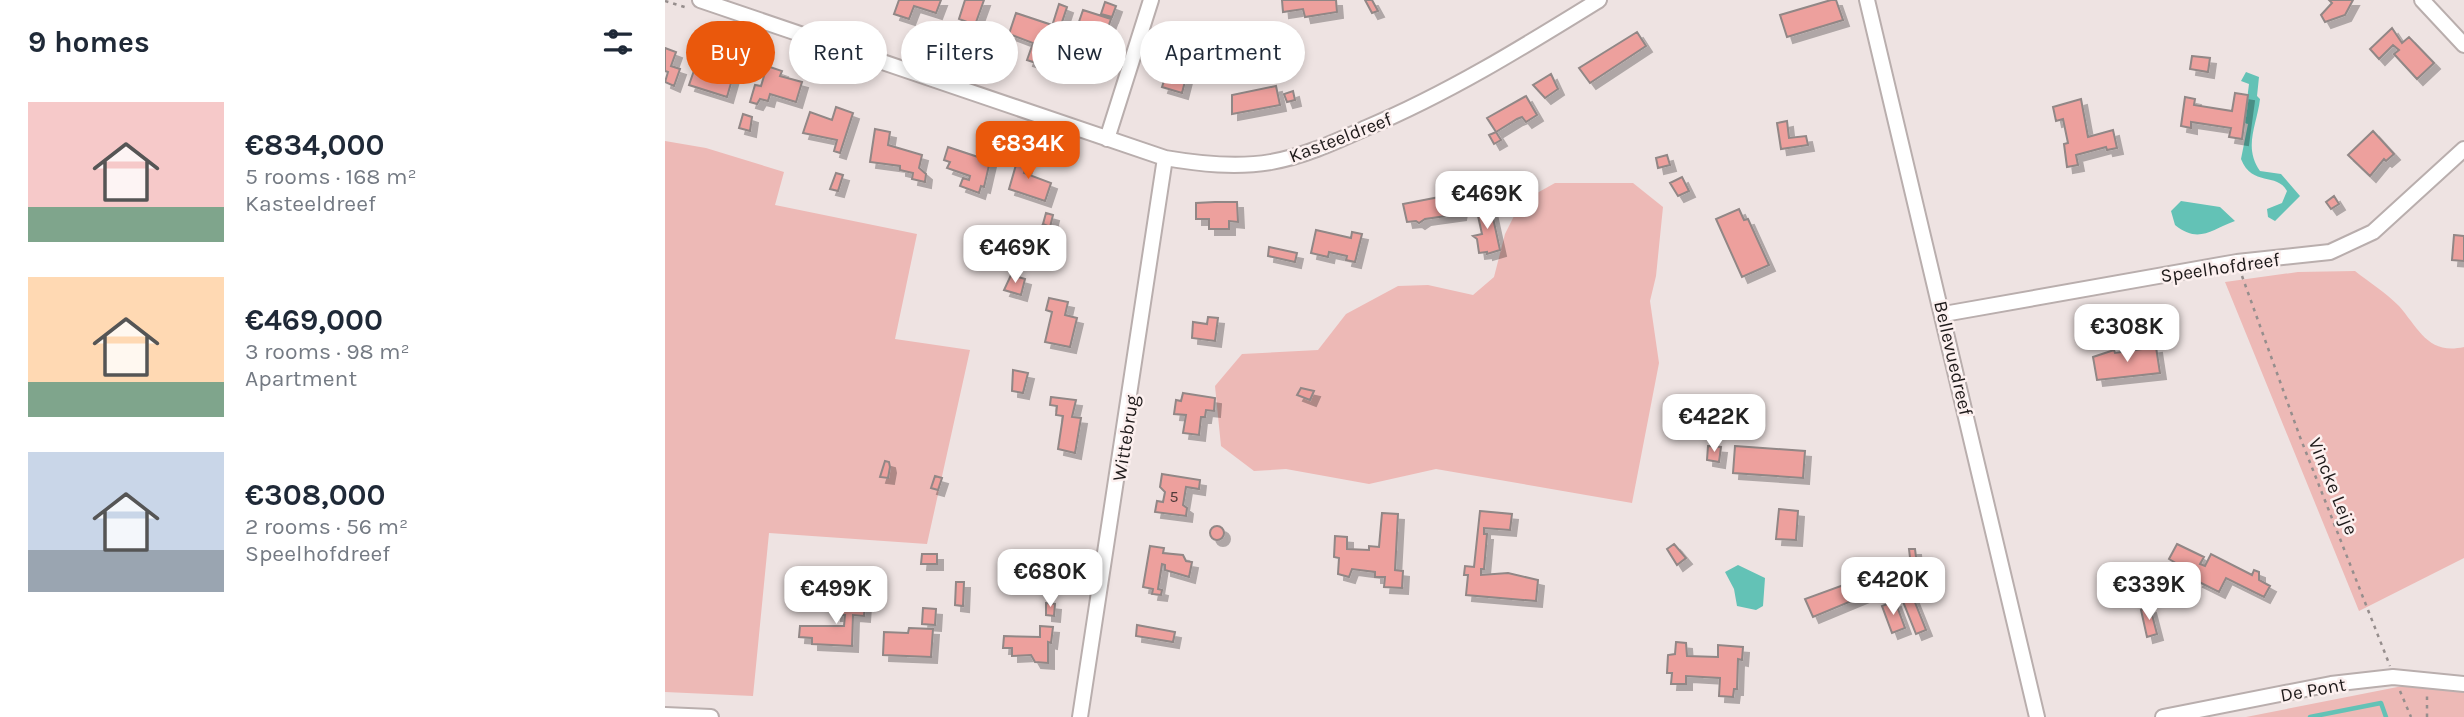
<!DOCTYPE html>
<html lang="en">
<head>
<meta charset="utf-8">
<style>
	body { margin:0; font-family:Karla,sans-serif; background:#f2f2f3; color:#1f2937; height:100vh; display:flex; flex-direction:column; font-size:26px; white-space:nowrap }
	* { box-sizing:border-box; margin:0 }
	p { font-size:23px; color:#747a83 }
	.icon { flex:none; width:38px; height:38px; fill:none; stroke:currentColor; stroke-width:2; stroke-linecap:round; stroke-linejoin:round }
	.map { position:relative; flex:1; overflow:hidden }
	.side { display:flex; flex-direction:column; background:#fff; width:665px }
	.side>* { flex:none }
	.guide { position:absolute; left:21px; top:21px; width:665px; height:63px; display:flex; gap:14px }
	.price { position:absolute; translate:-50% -60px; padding:0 16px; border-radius:14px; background:#fff; color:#222; font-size:23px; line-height:46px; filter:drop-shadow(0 2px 4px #0008) }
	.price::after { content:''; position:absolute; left:50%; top:42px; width:21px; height:16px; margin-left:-10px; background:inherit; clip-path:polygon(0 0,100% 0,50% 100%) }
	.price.current { background:#ea580c; color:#fff }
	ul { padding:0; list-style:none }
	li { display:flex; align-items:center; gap:21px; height:175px; padding:0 28px }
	li span { display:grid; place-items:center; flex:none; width:196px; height:140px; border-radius:0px; color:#555 }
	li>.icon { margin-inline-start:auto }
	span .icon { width:84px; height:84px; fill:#fffc; stroke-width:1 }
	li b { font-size:30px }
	h2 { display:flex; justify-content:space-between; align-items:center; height:84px; padding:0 28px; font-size:30px }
	.pill { padding:0 24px; border-radius:32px; background:#fff; box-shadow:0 4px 10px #0003; font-size:24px; line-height:63px }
	.pill.current { background:#ea580c; color:#fff }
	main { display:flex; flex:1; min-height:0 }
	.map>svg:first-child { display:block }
	.green { fill:#edb9b6 }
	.water { fill:#63c2b6 }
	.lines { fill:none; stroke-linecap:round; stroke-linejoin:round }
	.stream { stroke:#63c2b6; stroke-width:4.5 }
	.building { fill:#eda09d; stroke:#918786; stroke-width:2; filter:url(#shadow) }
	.minor-casing { stroke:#b9aead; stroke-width:18 }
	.path { stroke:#968e8d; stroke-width:2.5; stroke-dasharray:3.5 5; stroke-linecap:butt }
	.minor { stroke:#fff; stroke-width:14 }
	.labels { text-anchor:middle; stroke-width:5; stroke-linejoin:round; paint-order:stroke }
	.number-label { font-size:16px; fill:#523c3b }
	.street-label { font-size:19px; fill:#1e1a1a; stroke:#fcf0ef }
</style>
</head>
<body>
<main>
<section class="side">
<h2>9 homes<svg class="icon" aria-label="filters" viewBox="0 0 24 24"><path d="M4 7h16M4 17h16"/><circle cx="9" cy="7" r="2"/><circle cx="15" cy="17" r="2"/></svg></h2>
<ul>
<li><span style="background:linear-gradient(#f6c9c9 75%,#7fa58c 0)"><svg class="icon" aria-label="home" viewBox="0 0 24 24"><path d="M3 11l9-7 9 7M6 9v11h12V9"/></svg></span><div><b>€834,000</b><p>5 rooms · 168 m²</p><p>Kasteeldreef</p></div></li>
<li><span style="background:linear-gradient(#ffd9b3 75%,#7fa58c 0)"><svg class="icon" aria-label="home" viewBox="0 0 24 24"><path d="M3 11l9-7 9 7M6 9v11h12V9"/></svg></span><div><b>€469,000</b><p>3 rooms · 98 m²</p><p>Apartment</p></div></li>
<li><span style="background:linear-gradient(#c9d6e8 70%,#9aa5b1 0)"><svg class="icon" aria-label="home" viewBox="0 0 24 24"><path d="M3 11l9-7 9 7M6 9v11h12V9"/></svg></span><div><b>€308,000</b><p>2 rooms · 56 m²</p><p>Speelhofdreef</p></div></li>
</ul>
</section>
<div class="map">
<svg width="1799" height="717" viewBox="0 0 1799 717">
	<defs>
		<filter id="shadow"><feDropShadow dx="6" dy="6" stdDeviation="0" flood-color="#0004"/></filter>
	</defs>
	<rect width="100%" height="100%" fill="#eee3e2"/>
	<!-- green -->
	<path class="green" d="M 0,141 L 41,148 L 119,172 L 110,205 L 252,234 L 230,339 L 305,350 L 262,544 L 104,533 L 88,696 L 0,692 Z
		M 890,183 L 968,183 L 998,207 L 991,276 L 985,301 L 994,363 L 967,503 L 771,469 L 704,484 L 621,469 L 589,471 L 556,446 L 550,386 L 577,354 L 653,350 L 681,314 L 733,286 L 763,285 L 808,295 L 829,277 L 840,234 L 856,202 Z
		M 1690,271 C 1704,282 1721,293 1734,306 C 1754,329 1763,355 1799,347 L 1799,558 L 1694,611 L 1560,282 L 1633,272 Z
		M 1763,681 L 1799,686 L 1799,717 L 1581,717 Z"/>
	<!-- water -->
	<path class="water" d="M 1581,72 L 1594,77 L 1592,96 L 1595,99 C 1592,125 1578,147 1595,171 L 1616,174 L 1635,196 L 1610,221 L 1603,217 L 1602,209 L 1617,203 L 1622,191 C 1612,172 1587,187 1576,159 L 1583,124 L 1579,123 L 1584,84 L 1576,81 Z
		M 1516,201 L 1555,207 L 1570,221 C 1545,230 1534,244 1510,225 L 1506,211 Z
		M 1073,565 L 1100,578 L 1098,606 L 1091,610 L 1072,606 L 1069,589 L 1060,572 Z"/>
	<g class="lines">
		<!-- stream -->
		<path class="stream" d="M 1645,717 L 1716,703 L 1721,717"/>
	</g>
	<!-- building -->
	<path class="building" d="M 234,0 L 276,0 L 271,13 L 249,6 L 244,19 L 229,14 Z
		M 300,0 L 319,0 L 310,25 L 294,19 Z
		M 617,0 L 671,0 L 672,12 L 640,17 L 638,9 L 618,12 Z
		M 700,0 L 707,0 L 713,11 L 707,13 Z
		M 1166,0 L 1171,0 L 1178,20 L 1122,37 L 1115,15 Z
		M 1664,0 L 1688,0 L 1680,15 L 1660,22 L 1656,15 L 1667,3 Z
		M 440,2 L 451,6 L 447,17 L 436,14 Z
		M 394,4 L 402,7 L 396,25 L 388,23 Z
		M 418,10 L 446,19 L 441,33 L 436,31 L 426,64 L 420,68 L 416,68 L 415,61 L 402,57 Z
		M 351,13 L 390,26 L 377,65 L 362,60 L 368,43 L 344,34 Z
		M 1727,28 L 1737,43 L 1744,37 L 1769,63 L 1752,79 L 1729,54 L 1734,50 L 1728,45 L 1714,59 L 1705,49 Z
		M 972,32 L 981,46 L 925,83 L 914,68 Z
		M 511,44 L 528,50 L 517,93 L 497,87 Z
		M 0,48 L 11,52 L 6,66 L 15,69 L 9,86 L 0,82 L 3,72 L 0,71 Z
		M 1527,56 L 1545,58 L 1543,72 L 1525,69 Z
		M 33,59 L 47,63 L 45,69 L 68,76 L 62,97 L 24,85 Z
		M 102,66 L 117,71 L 115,76 L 137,82 L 131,102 L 105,94 L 103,101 L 95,99 L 92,104 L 85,102 L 90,85 L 96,86 Z
		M 886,74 L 893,89 L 880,98 L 868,85 Z
		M 611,86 L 615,105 L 567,114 L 567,95 Z
		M 628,91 L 630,100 L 622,102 L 619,94 Z
		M 1570,93 L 1583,95 L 1577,139 L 1564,137 L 1566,128 L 1526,122 L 1526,128 L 1516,126 L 1520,97 L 1530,99 L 1529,105 L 1567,111 Z
		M 861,96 L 872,115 L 861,122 L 857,117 L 852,119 L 831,132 L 822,118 Z
		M 1416,99 L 1423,137 L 1448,130 L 1452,148 L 1442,150 L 1441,147 L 1411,155 L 1413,165 L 1402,167 L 1399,144 L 1403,143 L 1398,119 L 1391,121 L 1388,107 Z
		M 171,107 L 188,113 L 175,153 L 169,151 L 172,140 L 138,133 L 145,112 L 167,120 Z
		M 78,114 L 87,117 L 85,131 L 74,128 Z
		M 1122,121 L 1124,138 L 1141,136 L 1143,145 L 1116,149 L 1112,123 Z
		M 210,129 L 225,132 L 223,145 L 257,155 L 254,168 L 261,174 L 260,182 L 247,179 L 248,173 L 235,170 L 235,166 L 205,162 Z
		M 1708,131 L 1729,154 L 1721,161 L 1719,159 L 1705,176 L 1683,155 Z
		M 831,132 L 836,140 L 829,144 L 824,135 Z
		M 330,140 L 339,143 L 336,153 L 327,150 Z
		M 283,147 L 325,161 L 319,187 L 316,186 L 314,193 L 295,186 L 298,178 L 304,180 L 305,176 L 282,168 L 285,162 L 279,160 Z
		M 355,151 L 365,154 L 359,173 L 386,183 L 380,201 L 344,189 Z
		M 1002,155 L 1005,165 L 993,168 L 991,158 Z
		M 171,173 L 178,175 L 173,191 L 165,189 Z
		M 1017,177 L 1024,191 L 1013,196 L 1005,183 Z
		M 790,194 L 793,207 L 796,209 L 795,214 L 760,219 L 754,223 L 751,221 L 742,222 L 738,204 Z
		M 1669,196 L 1674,204 L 1666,209 L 1661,202 Z
		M 550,202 L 572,202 L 573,222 L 564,221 L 564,229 L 544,229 L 544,219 L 531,219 L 531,203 Z
		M 825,204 L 835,250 L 822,254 L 822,252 L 814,253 L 812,239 L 808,236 L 817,234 L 811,207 Z
		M 1074,209 L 1079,220 L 1083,219 L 1104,265 L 1077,277 L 1051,219 Z
		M 381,213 L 388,215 L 385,227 L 378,224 Z
		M 378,224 L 385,227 L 382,234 L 388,236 L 386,243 L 370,238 Z
		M 651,230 L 686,238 L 687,232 L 697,234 L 690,262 L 681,260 L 682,256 L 664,252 L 663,257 L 646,253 Z
		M 1789,235 L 1799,236 L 1799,261 L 1787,260 Z
		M 604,247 L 632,253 L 630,262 L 603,256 Z
		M 346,275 L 360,279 L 356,295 L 339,290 Z
		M 384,298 L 403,302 L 400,315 L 412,318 L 405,347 L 380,342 L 387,312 L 381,310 Z
		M 543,317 L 553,318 L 550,341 L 527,338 L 528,322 L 542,324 Z
		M 1491,347 L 1495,373 L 1432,380 L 1428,357 L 1449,350 L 1450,353 Z
		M 348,370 L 363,373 L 358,393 L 347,391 Z
		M 636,388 L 649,391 L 645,400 L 632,395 Z
		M 518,393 L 550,398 L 549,411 L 541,410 L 540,417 L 536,417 L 534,435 L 518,433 L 521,415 L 509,414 L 511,400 L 516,401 Z
		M 386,397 L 411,400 L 407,417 L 416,418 L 410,453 L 393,449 L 398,416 L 391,415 L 392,406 L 385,405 Z
		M 1043,446 L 1056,447 L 1054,462 L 1042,460 Z
		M 1070,446 L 1140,451 L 1138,478 L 1068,473 Z
		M 220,461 L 224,462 L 225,467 L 223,478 L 215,477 Z
		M 497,474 L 535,480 L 534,489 L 521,487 L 518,505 L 522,508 L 521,516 L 490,512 L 492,501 L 498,502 L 500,492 L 495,487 Z
		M 270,476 L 277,478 L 273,490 L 266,488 Z
		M 1114,509 L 1133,511 L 1131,540 L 1111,539 Z
		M 815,511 L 847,514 L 845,530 L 819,528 L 819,534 L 822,534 L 819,569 L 816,569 L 816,575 L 843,573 L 873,580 L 871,601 L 801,595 L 803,575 L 799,575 L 800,566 L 809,567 Z
		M 717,513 L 733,514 L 730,570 L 738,571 L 737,588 L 719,587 L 720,577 L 710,577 L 710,572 L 687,569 L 684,577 L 673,574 L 674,558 L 669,557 L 670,536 L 682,537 L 682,549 L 704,550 L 704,546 L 714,547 Z
		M545 533a7 7 0 1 1 14 0a7 7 0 1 1-14 0Z
		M 1009,544 L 1021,558 L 1012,565 L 1002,549 Z
		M 1512,544 L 1539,557 L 1535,564 L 1540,566 L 1546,554 L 1587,575 L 1589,570 L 1594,572 L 1594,580 L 1605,586 L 1599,597 L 1561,578 L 1554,592 L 1532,581 L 1534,577 L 1504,559 Z
		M 485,546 L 499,548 L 498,553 L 518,555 L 521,561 L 527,562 L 524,577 L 500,570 L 500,565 L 497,564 L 493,589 L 497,590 L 496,595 L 487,594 L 488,589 L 478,587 Z
		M 1244,549 L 1250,549 L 1252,565 L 1246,566 Z
		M 257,554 L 272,554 L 272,564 L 256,564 Z
		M 1195,579 L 1201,595 L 1148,617 L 1140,599 Z
		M 291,582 L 299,582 L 298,606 L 290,605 Z
		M 1247,595 L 1261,630 L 1251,634 L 1237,599 Z
		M 171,599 L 200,601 L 199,616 L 188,615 L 187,646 L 147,644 L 147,638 L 134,637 L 135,626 L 179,626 L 180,615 L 170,615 Z
		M 1230,601 L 1240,628 L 1227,633 L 1217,606 Z
		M 381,603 L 390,604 L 389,616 L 381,615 Z
		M 1485,607 L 1492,634 L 1482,637 L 1476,610 Z
		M 258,608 L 271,609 L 270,625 L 257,624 Z
		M 472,625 L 510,632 L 508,642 L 471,636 Z
		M 375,626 L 388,627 L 386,643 L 383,642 L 383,663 L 370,662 L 366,655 L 347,656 L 347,648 L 338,648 L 339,636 L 375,637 Z
		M 244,628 L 268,629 L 266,657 L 218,655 L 219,632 L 243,633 Z
		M 1011,642 L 1021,643 L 1022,656 L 1053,657 L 1053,645 L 1078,647 L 1077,660 L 1073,659 L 1072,689 L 1069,689 L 1068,697 L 1054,696 L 1055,678 L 1021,676 L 1021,684 L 1006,684 L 1007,673 L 1002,673 L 1003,655 L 1010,654 Z"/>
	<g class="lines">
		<!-- minor casing -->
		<g class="minor-casing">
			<path id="minor" d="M 35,0 L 500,158 C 535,164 571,168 606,162 C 640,156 670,142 701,128 C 784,93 858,47 934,0
				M 1202,0 L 1372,717
				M 1757,0 L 1799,45
				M 442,139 L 486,0
				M 1279,314 L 1572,262 L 1665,252 L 1708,232 L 1799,149
				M 0,715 L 46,717
				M 415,717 L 500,158
				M 1498,717 L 1666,684 L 1728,677 L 1799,684"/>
		</g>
		<!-- path -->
		<path class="path" d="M 0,1 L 23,8
			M 1577,276 L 1635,437 L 1725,666
			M 1735,691 L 1746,717
			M 1762,717 L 1762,695"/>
		<!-- minor -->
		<use href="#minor" class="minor"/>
	</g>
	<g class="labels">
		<!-- number labels -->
		<g class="number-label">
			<text x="509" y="502">5</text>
		</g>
		<!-- street labels -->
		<g class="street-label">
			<text transform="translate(675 137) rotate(-21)" y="7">Kasteeldreef</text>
			<text transform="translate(1555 267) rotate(-8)" y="7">Speelhofdreef</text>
			<text transform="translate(1289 358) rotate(77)" y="7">Bellevuedreef</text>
			<text transform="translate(460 438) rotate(-81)" y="7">Wittebrug</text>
			<text transform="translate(1669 486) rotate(68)" y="7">Vincke Leije</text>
			<text transform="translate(1648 689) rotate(-10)" y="7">De Pont</text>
		</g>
	</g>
</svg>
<b class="price current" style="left:363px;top:181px">€834K</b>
<b class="price" style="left:822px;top:231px">€469K</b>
<b class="price" style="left:350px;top:285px">€469K</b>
<b class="price" style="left:1462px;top:364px">€308K</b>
<b class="price" style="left:1049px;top:454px">€422K</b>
<b class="price" style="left:385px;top:609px">€680K</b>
<b class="price" style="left:1228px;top:617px">€420K</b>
<b class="price" style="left:1484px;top:622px">€339K</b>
<b class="price" style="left:171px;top:626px">€499K</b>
<div class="guide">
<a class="pill current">Buy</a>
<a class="pill">Rent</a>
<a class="pill">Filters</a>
<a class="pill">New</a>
<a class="pill">Apartment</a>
</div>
</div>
</main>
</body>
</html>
